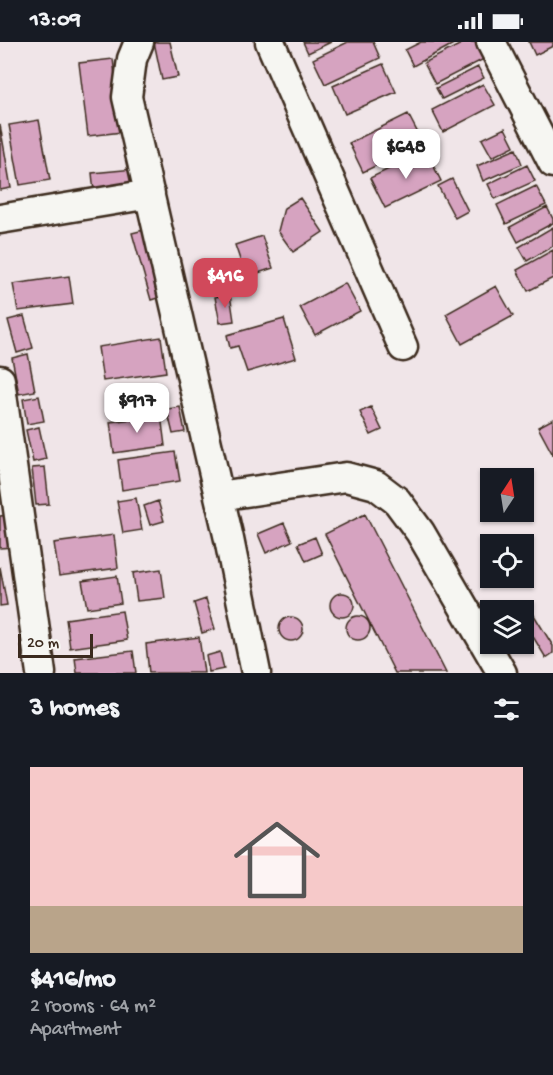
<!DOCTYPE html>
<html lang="en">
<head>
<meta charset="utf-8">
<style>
	body { margin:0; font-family:"Gochi Hand",sans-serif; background:#20242c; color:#f1f3f6; height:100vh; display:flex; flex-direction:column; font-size:22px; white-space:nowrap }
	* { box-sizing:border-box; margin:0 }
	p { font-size:20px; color:#9ea1a6 }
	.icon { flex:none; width:33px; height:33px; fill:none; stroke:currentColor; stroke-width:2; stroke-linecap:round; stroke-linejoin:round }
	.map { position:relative; height:631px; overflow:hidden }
	.panel { display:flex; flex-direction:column; background:#171b24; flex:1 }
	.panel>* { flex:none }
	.needle { width:39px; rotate:12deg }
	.tools { position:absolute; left:480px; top:426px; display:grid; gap:12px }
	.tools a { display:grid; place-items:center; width:54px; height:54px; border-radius:0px; background:#171b24; box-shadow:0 2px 4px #0004; font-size:30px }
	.scale { position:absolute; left:18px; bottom:15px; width:75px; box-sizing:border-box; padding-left:6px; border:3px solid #3b2a1e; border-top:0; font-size:16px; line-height:21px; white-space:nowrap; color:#3b2a1e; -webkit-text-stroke:4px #f6f6f2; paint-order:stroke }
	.price { position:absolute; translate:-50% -51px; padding:0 14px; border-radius:12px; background:#fff; color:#222; font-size:20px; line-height:39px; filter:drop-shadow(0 2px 3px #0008) }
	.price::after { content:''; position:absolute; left:50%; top:36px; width:18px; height:14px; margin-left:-9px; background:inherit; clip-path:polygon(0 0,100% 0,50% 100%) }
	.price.current { background:#d1495b; color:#fff }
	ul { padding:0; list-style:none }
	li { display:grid; align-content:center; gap:12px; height:318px; padding:0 30px }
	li+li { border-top:2px solid #363941 }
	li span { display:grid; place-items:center; height:186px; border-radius:0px; color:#555 }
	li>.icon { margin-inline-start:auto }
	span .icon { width:108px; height:108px; fill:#fffc; stroke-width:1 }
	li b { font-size:26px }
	h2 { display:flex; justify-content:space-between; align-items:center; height:72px; padding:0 30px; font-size:26px }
	.status { display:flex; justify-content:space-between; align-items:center; height:42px; padding:0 30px; background:#171b24; direction:ltr }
	.status svg { height:16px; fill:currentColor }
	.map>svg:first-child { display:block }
	.building { fill:#d6a3c0; stroke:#3b2a1e; stroke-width:1.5 }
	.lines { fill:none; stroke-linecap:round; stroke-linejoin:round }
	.minor-casing { stroke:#3b2a1e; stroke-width:33 }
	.minor { stroke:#f6f6f2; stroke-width:28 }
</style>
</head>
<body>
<div class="status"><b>13:09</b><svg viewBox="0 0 49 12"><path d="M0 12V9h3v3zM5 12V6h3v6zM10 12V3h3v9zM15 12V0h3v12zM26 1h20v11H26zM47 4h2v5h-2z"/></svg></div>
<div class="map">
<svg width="553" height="631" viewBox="0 0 553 631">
	<rect width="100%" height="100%" fill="#f0e5e8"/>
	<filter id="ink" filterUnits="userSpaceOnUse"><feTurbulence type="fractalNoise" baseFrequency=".0167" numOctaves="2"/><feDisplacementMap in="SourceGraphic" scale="12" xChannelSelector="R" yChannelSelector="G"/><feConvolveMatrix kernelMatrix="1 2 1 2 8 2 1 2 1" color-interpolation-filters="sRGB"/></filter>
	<g filter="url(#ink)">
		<!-- building -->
		<path class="building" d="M 154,0 L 170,0 L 178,35 L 162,38 Z
			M 303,0 L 331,0 L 308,11 Z
			M 348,0 L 373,0 L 380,16 L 325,42 L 313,17 Z
			M 421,0 L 457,0 L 413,24 L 405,8 Z
			M 465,0 L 476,0 L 484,17 L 435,42 L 424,21 Z
			M 529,0 L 553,0 L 553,4 L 535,13 Z
			M 113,17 L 122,90 L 88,94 L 79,21 Z
			M 383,22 L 396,50 L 345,72 L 333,44 Z
			M 478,25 L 484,36 L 442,57 L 436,46 Z
			M 483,42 L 495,63 L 443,90 L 432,68 Z
			M 408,72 L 423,101 L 363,130 L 349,101 Z
			M 39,78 L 50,138 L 20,143 L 9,83 Z
			M 0,83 L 11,146 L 0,148 Z
			M 505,86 L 514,104 L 492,115 L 482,97 Z
			M 516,107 L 522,122 L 483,139 L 477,124 Z
			M 426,109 L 441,139 L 385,166 L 370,136 Z
			M 527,123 L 535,139 L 495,157 L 488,142 Z
			M 134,127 L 136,146 L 94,150 L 92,131 Z
			M 452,137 L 468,169 L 455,176 L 438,144 Z
			M 536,144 L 546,163 L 506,182 L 497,163 Z
			M 300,156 L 323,190 L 293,210 L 278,189 L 284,166 Z
			M 547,165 L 553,177 L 553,181 L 518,200 L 510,185 Z
			M 553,185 L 553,204 L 527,219 L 519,205 Z
			M 148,187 L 167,253 L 151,258 L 132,191 Z
			M 262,194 L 273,226 L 246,235 L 235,203 Z
			M 553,208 L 553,236 L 528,249 L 517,228 Z
			M 69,234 L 73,262 L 18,269 L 13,242 Z
			M 345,241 L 360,269 L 315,293 L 300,265 Z
			M 496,244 L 513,274 L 462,302 L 446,272 Z
			M 230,252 L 234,279 L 220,281 L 215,255 Z
			M 24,274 L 33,306 L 17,311 L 8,278 Z
			M 284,277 L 296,316 L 247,330 L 238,304 L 230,306 L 227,293 Z
			M 161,295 L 166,330 L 103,339 L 98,305 Z
			M 28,312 L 35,349 L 19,352 L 12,316 Z
			M 39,354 L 44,379 L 27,382 L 23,357 Z
			M 180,365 L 185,390 L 173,392 L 167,367 Z
			M 371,365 L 382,388 L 371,393 L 360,370 Z
			M 161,373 L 165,404 L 114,411 L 110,380 Z
			M 553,377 L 553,413 L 538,385 Z
			M 39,385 L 46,417 L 33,420 L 26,388 Z
			M 175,410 L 180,439 L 122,448 L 118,418 Z
			M 45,425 L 49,462 L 36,463 L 32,426 Z
			M 136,456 L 142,488 L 123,491 L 117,459 Z
			M 158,459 L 164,479 L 150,483 L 144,464 Z
			M 365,472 L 446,631 L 395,631 L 325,492 Z
			M 10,473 L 14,505 L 0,506 L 0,474 Z
			M 284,481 L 292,499 L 266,511 L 258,492 Z
			M 114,493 L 118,526 L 59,534 L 54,501 Z
			M 315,495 L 322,512 L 306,519 L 298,502 Z
			M 0,525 L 7,563 L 0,564 Z
			M 161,527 L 165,556 L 137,559 L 133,531 Z
			M 117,534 L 121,561 L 87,566 L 82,539 Z
			M330 563a12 12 0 1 1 24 0a12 12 0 1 1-24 0Z
			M 206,557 L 215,587 L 202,591 L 194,561 Z
			M 529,565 L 553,604 L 553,611 L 546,616 L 524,580 L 523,568 Z
			M 122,569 L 127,598 L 70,606 L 66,577 Z
			M346 586a12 12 0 1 1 24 0a12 12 0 1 1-24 0Z
			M279 587a12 12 0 1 1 24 0a12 12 0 1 1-24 0Z
			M 199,595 L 204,631 L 149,631 L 146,602 Z
			M 133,609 L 136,631 L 77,631 L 75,616 Z
			M 220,610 L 224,627 L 209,630 L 206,614 Z"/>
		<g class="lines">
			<!-- minor casing -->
			<g class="minor-casing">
				<path id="minor" d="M 139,0 L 132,17 L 127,55 L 229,497 L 256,631
					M 270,0 L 403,305
					M 491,0 L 553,121
					M 0,177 L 150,152
					M 0,338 L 41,631
					M 219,454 L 346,435 L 376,443 L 397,459 L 420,490 L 502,631"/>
			</g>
			<!-- minor -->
			<use href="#minor" class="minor"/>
		</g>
	</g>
</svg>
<div class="tools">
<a><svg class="needle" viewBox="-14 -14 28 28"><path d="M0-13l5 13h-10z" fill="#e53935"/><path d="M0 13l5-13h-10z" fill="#9ea1a6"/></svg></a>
<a><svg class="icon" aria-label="locate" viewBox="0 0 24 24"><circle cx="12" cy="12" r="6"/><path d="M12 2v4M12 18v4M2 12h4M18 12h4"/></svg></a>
<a><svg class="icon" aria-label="layers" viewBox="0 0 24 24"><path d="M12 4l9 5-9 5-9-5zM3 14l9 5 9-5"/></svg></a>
</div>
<div class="scale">20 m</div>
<b class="price" style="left:406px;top:138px">$648</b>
<b class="price current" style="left:225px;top:267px">$416</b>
<b class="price" style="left:137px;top:392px">$917</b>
</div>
<section class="panel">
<h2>3 homes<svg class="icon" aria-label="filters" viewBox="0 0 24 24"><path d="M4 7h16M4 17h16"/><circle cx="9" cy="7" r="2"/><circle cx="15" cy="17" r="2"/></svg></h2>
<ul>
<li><span style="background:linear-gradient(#f6c9c9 75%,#b9a48a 0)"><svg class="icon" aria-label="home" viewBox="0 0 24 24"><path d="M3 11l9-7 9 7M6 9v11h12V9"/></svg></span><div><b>$416/mo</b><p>2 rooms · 64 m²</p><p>Apartment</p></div></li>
</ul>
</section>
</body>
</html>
